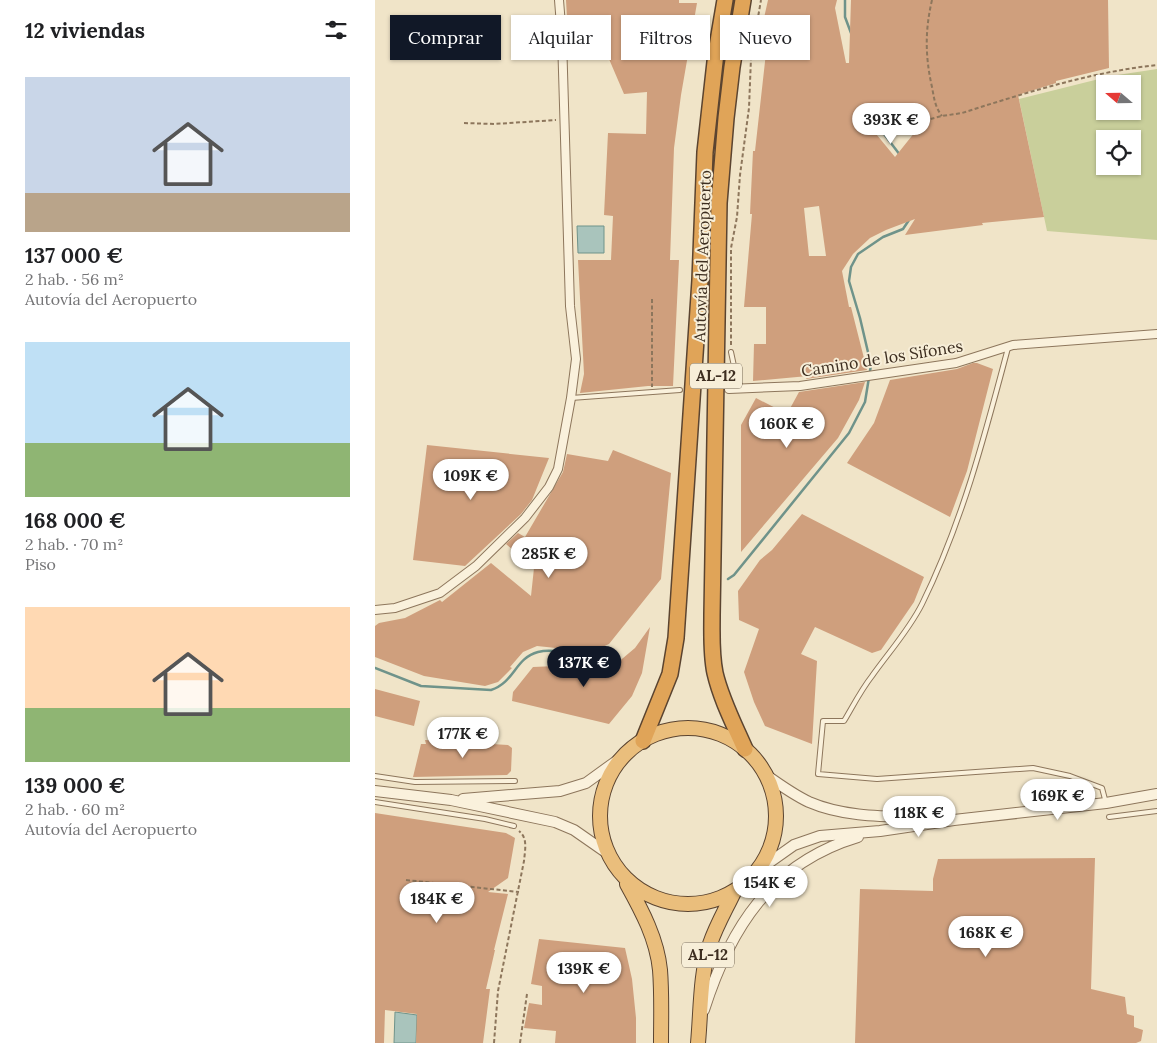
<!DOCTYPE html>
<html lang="es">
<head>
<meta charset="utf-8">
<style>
	body { margin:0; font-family:Lora,serif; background:#f6f6f6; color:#202124; height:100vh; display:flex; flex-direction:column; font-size:19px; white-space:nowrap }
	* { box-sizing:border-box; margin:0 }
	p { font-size:16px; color:#757577 }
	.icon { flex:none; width:28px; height:28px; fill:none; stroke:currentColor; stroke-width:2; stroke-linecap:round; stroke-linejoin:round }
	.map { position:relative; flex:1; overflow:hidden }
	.drawer { display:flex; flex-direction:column; background:#fff; width:375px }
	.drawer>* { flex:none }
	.guide { position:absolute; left:15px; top:15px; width:475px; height:45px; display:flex; gap:10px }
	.needle { width:32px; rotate:290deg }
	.buttons { position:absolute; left:721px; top:75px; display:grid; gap:10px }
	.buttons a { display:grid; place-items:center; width:45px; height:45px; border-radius:0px; background:#fff; box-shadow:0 1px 4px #0004; font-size:25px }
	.price { position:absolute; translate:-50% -42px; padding:0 11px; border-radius:18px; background:#fff; color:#222; font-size:16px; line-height:32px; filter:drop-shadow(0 1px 2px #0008) }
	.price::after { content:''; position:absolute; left:50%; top:30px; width:15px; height:11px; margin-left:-8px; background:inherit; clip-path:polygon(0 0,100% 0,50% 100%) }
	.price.current { background:#111827; color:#fff }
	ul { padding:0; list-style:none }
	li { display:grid; align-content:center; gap:10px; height:265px; padding:0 25px }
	li span { display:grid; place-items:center; height:155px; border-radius:0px; color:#555 }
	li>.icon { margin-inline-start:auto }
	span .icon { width:90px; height:90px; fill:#fffc; stroke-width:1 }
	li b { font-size:21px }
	h2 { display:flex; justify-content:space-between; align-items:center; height:60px; padding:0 25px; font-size:21px }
	.chip { padding:0 18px; border-radius:0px; background:#fff; box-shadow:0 1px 4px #0004; font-size:18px; line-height:45px }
	.chip.current { background:#111827; color:#fff }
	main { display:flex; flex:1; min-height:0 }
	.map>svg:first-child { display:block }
	.green { fill:#c9cf9b; fill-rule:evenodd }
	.water { fill:#a9c4bc; stroke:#6f938a }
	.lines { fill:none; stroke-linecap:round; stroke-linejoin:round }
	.stream { stroke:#6f938a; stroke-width:2.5 }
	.building { fill:#cf9f7d; fill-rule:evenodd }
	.service-casing { stroke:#8d765c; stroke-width:6 }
	.minor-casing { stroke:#8d765c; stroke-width:10 }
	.tertiary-casing { stroke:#8d765c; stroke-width:12 }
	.trunk-casing { stroke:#5b4430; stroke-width:16 }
	.motorway-casing { stroke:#5b4430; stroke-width:18 }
	.path { stroke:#8d765c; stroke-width:2; stroke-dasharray:4 2.5; stroke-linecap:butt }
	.service { stroke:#faf1dc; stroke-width:4 }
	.minor { stroke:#faf1dc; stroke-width:8 }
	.tertiary { stroke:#faf1dc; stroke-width:10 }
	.trunk { stroke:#eabe7c; stroke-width:14 }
	.motorway { stroke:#e0a458; stroke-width:15 }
	.labels { text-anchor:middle; stroke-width:4; stroke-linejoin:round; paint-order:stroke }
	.shield { fill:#f7eed8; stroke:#756857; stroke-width:1 }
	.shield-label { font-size:15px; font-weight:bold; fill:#3d2e20 }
	.street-label { font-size:16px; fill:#3d2e20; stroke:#f7eed8 }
</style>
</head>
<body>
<main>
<section class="drawer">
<h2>12 viviendas<svg class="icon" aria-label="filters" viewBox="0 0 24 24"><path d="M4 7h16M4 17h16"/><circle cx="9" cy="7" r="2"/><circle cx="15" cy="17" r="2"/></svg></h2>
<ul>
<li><span style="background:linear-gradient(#c9d6e8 75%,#b9a48a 0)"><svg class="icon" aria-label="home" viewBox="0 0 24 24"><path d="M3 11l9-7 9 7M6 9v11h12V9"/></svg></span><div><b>137 000 €</b><p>2 hab. · 56 m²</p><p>Autovía del Aeropuerto</p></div></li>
<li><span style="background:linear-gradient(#bfe0f5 65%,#8fb573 0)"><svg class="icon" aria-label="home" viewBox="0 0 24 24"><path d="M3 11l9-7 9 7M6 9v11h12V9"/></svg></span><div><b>168 000 €</b><p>2 hab. · 70 m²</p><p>Piso</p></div></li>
<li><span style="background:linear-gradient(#ffd9b3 65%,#8fb573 0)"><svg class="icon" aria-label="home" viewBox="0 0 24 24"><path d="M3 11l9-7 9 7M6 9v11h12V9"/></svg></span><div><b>139 000 €</b><p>2 hab. · 60 m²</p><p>Autovía del Aeropuerto</p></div></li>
</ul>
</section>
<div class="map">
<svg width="782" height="1043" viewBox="0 0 782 1043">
	<rect width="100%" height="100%" fill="#f0e4c8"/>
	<!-- green -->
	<path class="green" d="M 782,69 L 782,240 L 672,231 L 644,99 L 736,76 ZM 730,84 L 758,84 L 758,111 L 730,111 ZM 730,139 L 758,139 L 758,166 L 730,166 Z"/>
	<!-- water -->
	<path class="water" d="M 202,226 L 229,226 L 229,253 L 203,253 Z
		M 20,1012 L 42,1015 L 41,1043 L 19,1043 Z"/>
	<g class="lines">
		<!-- stream -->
		<path class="stream" d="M 470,0 L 470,17 L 476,33
			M 503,126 L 525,155
			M 353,579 L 359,575 L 474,433 L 490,402 L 496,365 L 485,318 L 474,281 L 476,267 L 483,254 L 508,237 L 528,229 L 534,220
			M 0,668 L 46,686 L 116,690 C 140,682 140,658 163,652 C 182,647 201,658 221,656 C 225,655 231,652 235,651"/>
	</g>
	<!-- building -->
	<path class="building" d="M 191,0 L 304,0 L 304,3 L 322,3 L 306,95 L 299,148 L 295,260 L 304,260 L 298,386 L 273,386 L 205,393 L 209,374 L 203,260 L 236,260 L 238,216 L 229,215 L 233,133 L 271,134 L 272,92 L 249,94 L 231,52 L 232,36 L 193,36 Z
		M 393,0 L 462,0 L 460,8 L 471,63 L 474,63 L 476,0 L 733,0 L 734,68 L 681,81 L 681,83 L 643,95 L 669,217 L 607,223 L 608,225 L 530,235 L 540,219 L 511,230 L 495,238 L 478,254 L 467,271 L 474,307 L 476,307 L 492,370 L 431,379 L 433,376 L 378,381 L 379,344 L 391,344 L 391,307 L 369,307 L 377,214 L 375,214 L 378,151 L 380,151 L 394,26 L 389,18 ZM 552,117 L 520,157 L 497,129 ZM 444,206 L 451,256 L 434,256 L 429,208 Z
		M 598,363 L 602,363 L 618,369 L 592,471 L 575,517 L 472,463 L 499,423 L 515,380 L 582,369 Z
		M 490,382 L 484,400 L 463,438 L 366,552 L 366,425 L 381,398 L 412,414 L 424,392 Z
		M 52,445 L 174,458 L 157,500 L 146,514 L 90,566 L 38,560 Z
		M 238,450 L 296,473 L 286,579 L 234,644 L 225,648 L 222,646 L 200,650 L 162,646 L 148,652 L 135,667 L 137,668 L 123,682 L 110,686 L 49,676 L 0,657 L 0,626 L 4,623 L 30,618 L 65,600 L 67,602 L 116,563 L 156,596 L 159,568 L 131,544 L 143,533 L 150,537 L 188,472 L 192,454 L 233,461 Z
		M 427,514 L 549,577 L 539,602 L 506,650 L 497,653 L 440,627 L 426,654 L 442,661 L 437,744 L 390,726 L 379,702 L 369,672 L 384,629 L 364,620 L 363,591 L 385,560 L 397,550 Z
		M 275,627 L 267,673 L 257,696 L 234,724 L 137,701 L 138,692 L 158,667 L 181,666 L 191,670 L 235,669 L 260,648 Z
		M 0,689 L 45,701 L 39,726 L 0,716 Z
		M 50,740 L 133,745 L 137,748 L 136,771 L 132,775 L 38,777 L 46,744 L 51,744 Z
		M 0,813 L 131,833 L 140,838 L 133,878 L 113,892 L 133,894 L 119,950 L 120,950 L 111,989 L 115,989 L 108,1043 L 41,1043 L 42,1014 L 10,1010 L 9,1043 L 0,1043 Z
		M 720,858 L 716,989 L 750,997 L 752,1014 L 759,1016 L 759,1027 L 768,1030 L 766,1041 L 761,1043 L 480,1043 L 485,889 L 558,891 L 558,879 L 563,859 Z
		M 164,939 L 250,948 L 257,979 L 261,1018 L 261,1043 L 180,1043 L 181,1031 L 149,1028 L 154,1003 L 167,1005 L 167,986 L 156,984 Z"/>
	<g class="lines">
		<!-- service casing -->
		<g class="service-casing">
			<path id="service" d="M 633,348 C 610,435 587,523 547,604 C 534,630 514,652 497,676 C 486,690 478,706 469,721 L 448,721 L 443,774 L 502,779 L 658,768 L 695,776 L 727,788 L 731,803
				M 356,352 L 362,380 L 367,388
				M 196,398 L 305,390
				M 0,776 L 40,782 L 140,781
				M 0,802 L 110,819 L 139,826
				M 734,817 L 782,811"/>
		</g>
		<!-- minor casing -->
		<g class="minor-casing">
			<path id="minor" d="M 354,389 L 425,386 L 581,363 L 638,345 L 782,334
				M 0,610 L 20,608 L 65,593 L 101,566 L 150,518 L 174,487 L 183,469 L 196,398 L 201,359 L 195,306 L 187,38 L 184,0"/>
		</g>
		<!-- tertiary casing -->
		<g class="tertiary-casing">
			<path id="tertiary" d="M 391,775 C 405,785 419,795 434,802 C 473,819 520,816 561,818
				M 0,791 L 76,800 L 180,822 L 199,830 L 232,853
				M 88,799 L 185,791 L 211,783 L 247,757
				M 381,872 L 419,845 L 445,836 L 505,831 L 579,820 L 731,803 L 782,794
				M 329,1010 C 355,928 396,863 483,837"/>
		</g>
		<!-- trunk casing -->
		<g class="trunk-casing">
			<path id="trunk" d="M225 816a88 88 0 1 1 176 0a88 88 0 1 1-176 0Z
				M 252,884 C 267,911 282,939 285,970 C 287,994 286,1019 286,1043
				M 323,1043 C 326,1011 325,975 335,944 C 341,926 351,909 359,892"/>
		</g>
		<!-- motorway casing -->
		<g class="motorway-casing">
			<path id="motorway" d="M 368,0 L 357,67 L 351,118 L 344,203 L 337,615 C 337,634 336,654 340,673 C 346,699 359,724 370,749
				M 268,741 L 295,674 L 301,638 L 325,280 L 330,152 L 341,53 L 350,0"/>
		</g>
		<!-- path -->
		<path class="path" d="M 557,0 C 550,30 550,56 557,87 C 559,98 560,107 567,116
			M 89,123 L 119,124 L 181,120
			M 524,127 L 567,116 L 587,113 C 650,93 716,72 782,65
			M 277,299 L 277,387
			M 356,345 L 356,248 L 362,217 L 365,175 L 374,108 L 376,58 L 386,0
			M 31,880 L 144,892
			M 119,1043 L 123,991 L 149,861 C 150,850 153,838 144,831
			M 145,1043 L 152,994"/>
		<!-- service -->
		<use href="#service" class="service"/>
		<!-- minor -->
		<use href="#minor" class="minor"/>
		<!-- tertiary -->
		<use href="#tertiary" class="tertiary"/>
		<!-- trunk -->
		<use href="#trunk" class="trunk"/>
		<!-- motorway -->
		<use href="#motorway" class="motorway"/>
	</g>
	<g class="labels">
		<!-- shield labels -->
		<g class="shield">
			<rect x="315" y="363.5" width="52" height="25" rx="4"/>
			<rect x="307" y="942.5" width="52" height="25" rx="4"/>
		</g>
		<g class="shield-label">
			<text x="341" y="381">AL-12</text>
			<text x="333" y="960">AL-12</text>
		</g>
		<!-- street labels -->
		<g class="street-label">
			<text transform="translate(327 256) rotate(-88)" y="6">Autovía del Aeropuerto</text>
			<text transform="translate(507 358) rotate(-9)" y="6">Camino de los Sifones</text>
		</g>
	</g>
</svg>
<div class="buttons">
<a><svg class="needle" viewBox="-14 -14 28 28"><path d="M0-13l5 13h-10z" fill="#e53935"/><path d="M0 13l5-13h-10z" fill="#757577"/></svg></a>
<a><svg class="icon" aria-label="locate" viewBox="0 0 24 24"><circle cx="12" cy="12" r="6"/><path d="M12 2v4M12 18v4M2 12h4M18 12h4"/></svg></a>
</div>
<b class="price" style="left:516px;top:145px">393K €</b>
<b class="price" style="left:412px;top:449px">160K €</b>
<b class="price" style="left:96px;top:501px">109K €</b>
<b class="price" style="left:174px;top:579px">285K €</b>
<b class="price current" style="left:209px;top:688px">137K €</b>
<b class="price" style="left:88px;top:759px">177K €</b>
<b class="price" style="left:683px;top:821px">169K €</b>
<b class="price" style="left:544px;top:838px">118K €</b>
<b class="price" style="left:395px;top:908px">154K €</b>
<b class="price" style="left:62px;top:924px">184K €</b>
<b class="price" style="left:611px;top:958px">168K €</b>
<b class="price" style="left:209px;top:994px">139K €</b>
<div class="guide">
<a class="chip current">Comprar</a>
<a class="chip">Alquilar</a>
<a class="chip">Filtros</a>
<a class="chip">Nuevo</a>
</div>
</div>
</main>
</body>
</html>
